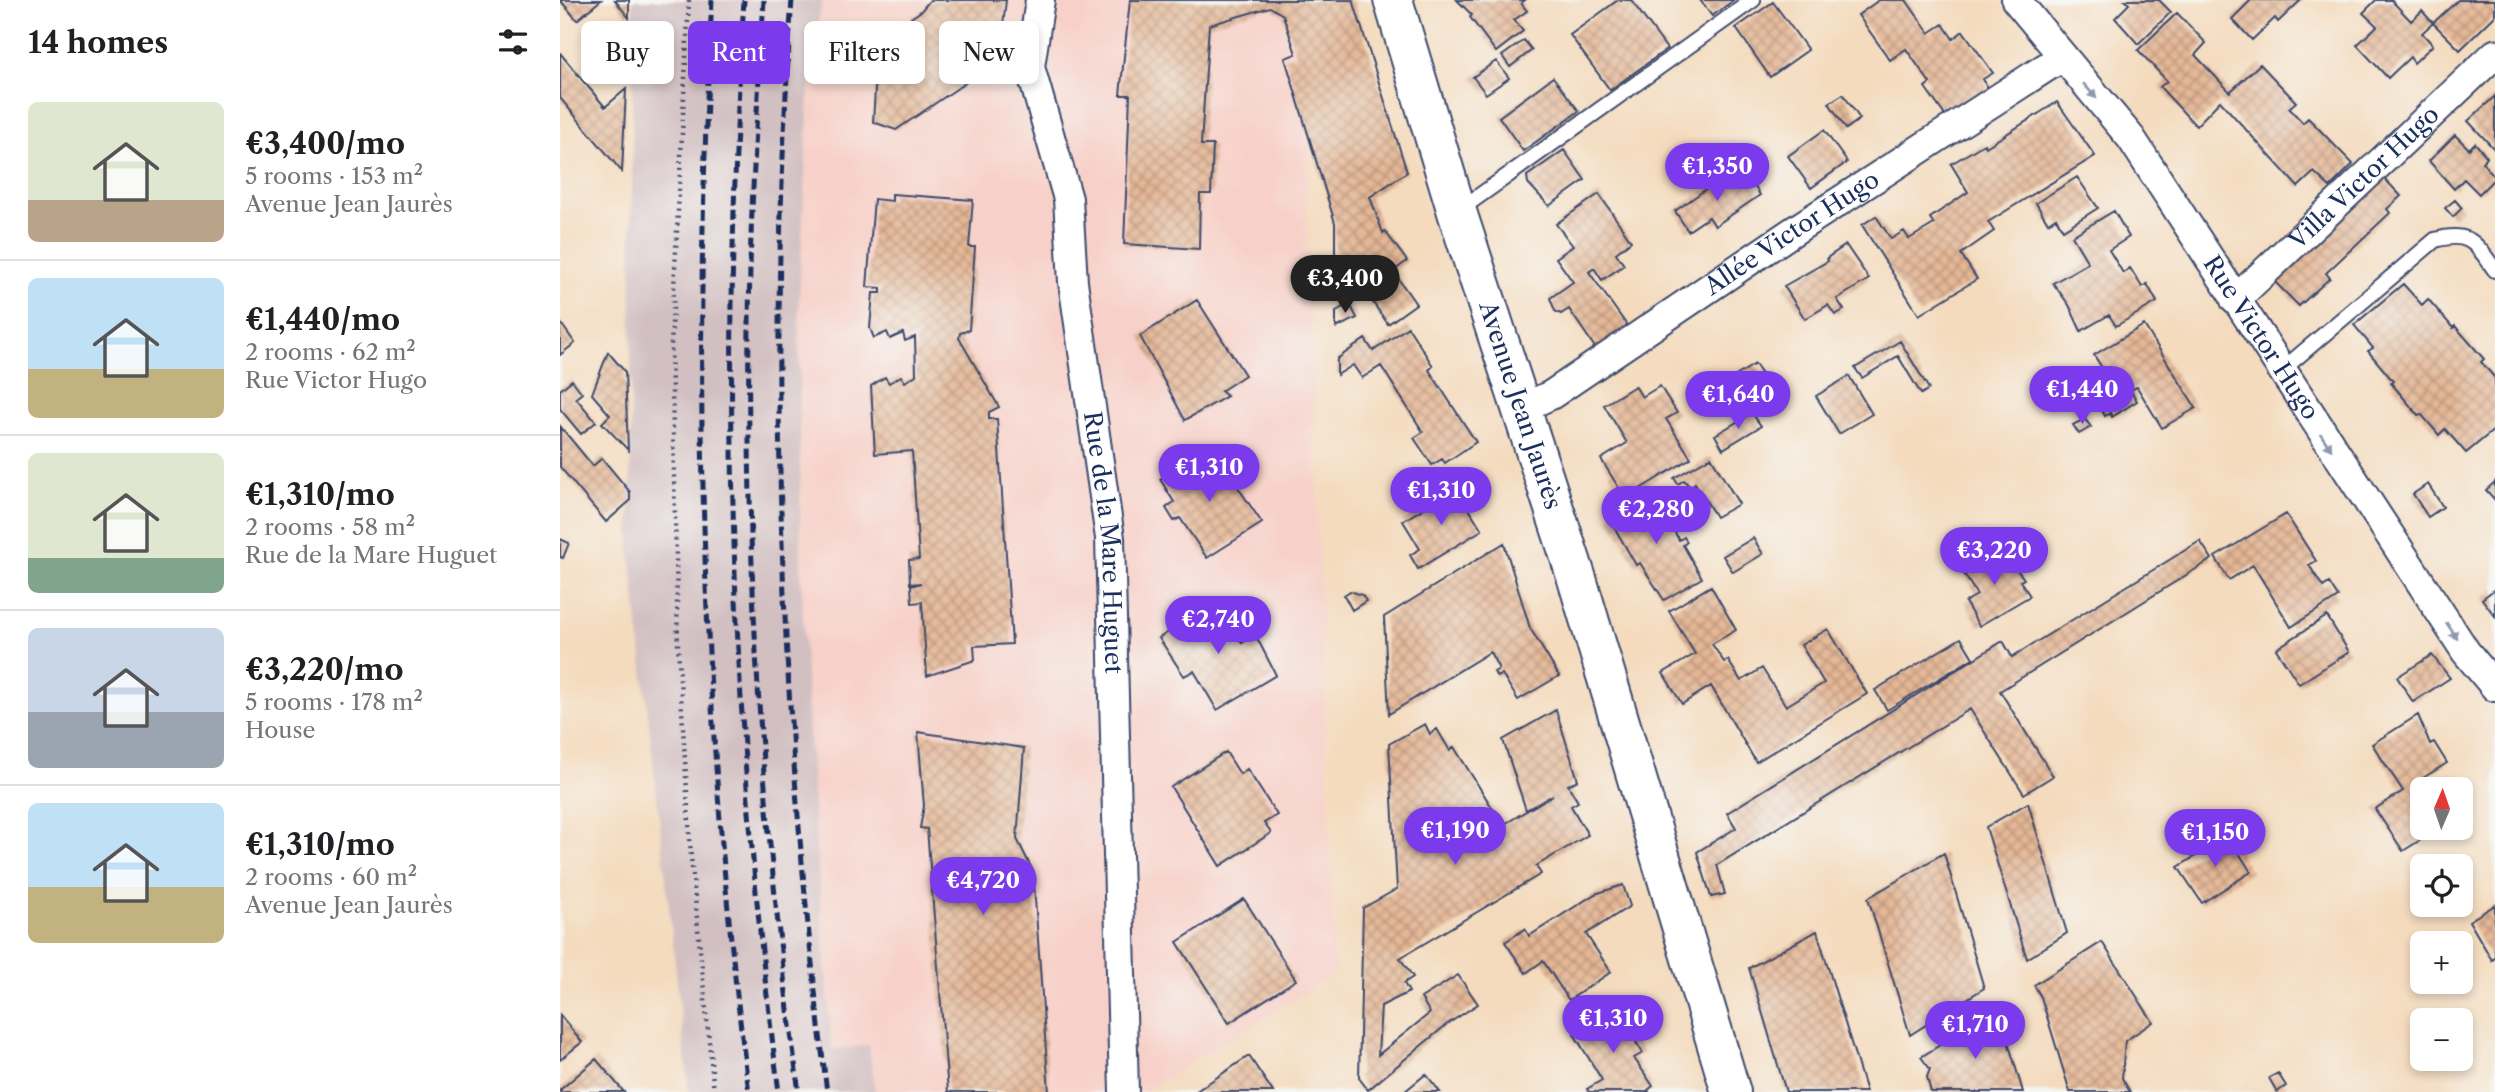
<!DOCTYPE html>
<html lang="en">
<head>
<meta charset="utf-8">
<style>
	body { margin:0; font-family:"Libre Caslon Text",serif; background:#f6f6f6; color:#202124; height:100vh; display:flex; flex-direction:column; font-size:26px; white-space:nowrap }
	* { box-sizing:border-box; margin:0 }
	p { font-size:23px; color:#757577 }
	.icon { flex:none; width:38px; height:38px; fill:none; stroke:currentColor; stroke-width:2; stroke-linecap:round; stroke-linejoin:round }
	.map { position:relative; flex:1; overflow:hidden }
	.details { display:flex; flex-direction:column; background:#fff; width:560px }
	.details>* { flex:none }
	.top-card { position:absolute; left:21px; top:21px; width:665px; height:63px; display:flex; gap:14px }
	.needle { width:46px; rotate:2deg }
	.buttons { position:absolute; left:1850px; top:777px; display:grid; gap:14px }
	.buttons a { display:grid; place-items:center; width:63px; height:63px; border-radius:10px; background:#fff; box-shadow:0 4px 10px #0003; font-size:35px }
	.price { position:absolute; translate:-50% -60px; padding:0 16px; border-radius:24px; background:#7c3aed; color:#fff; font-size:23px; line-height:46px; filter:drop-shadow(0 2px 4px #0008) }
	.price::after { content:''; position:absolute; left:50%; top:42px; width:21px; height:16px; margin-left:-10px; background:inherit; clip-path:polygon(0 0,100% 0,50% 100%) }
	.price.current { background:#222; color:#fff }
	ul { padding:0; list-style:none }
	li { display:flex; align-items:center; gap:21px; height:175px; padding:0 28px }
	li+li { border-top:2px solid #e0e0e0 }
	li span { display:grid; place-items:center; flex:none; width:196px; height:140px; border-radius:10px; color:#555 }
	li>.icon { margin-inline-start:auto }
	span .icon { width:84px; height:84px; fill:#fffc; stroke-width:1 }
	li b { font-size:30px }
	h2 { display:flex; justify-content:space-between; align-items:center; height:84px; padding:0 28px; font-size:30px }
	.chip { padding:0 24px; border-radius:10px; background:#fff; box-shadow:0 4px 10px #0003; font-size:24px; line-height:63px }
	.chip.current { background:#7c3aed; color:#fff }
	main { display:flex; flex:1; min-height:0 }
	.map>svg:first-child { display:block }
	.built { fill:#f7d1c9 }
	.railway { fill:#d2bfc1 }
	.building { fill:url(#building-cross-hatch) }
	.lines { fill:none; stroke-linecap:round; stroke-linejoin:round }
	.service-casing { stroke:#3c496c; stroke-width:18 }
	.minor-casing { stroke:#3c496c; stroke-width:32 }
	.primary-casing { stroke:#3c496c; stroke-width:42 }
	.path { stroke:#3c496c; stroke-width:4.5; stroke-dasharray:2 5; stroke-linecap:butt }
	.service { stroke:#fff; stroke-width:14 }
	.minor { stroke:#fff; stroke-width:28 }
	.primary { stroke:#fff; stroke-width:38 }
	.rail { stroke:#1b2f5e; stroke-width:5; stroke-dasharray:10 5; stroke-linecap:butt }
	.oneway { fill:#8d97ae }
	.labels { text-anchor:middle; stroke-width:6; stroke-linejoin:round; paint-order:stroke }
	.street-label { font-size:24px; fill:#1b2f5e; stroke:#f6f6f2 }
</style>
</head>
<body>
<main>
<section class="details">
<h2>14 homes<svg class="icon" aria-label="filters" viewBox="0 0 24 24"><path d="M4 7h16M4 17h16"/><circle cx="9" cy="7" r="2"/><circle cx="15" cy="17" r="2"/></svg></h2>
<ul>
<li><span style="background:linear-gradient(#dfe7d0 70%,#b9a48a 0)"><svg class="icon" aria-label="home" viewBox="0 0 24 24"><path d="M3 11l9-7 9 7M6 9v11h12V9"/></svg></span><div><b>€3,400/mo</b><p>5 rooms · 153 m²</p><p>Avenue Jean Jaurès</p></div></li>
<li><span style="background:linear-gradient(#bfe0f5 65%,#c2b280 0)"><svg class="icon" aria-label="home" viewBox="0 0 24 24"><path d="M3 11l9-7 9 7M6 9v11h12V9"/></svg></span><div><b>€1,440/mo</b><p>2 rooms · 62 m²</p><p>Rue Victor Hugo</p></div></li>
<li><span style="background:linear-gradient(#dfe7d0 75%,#7fa58c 0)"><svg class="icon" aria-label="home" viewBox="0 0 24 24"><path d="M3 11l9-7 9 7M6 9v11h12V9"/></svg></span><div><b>€1,310/mo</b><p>2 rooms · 58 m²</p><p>Rue de la Mare Huguet</p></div></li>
<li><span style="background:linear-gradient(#c9d6e8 60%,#9aa5b1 0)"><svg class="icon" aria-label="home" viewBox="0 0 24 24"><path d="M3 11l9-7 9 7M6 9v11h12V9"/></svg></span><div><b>€3,220/mo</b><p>5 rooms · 178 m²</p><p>House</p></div></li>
<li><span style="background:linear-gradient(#bfe0f5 60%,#c2b280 0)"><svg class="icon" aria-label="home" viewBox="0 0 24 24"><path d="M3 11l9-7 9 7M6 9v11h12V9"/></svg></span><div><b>€1,310/mo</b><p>2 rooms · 60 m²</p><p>Avenue Jean Jaurès</p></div></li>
</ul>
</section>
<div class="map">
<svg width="1935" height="1092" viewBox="0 0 1935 1092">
	<defs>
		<pattern id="building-cross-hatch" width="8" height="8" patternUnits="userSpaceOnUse" patternTransform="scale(1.75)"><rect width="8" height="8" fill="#e5b795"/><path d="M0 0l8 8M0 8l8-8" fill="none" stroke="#b9957d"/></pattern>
	</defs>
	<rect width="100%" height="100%" fill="#f6f6f2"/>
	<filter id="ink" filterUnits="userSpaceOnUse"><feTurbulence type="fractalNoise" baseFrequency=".0143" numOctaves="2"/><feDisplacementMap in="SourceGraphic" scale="14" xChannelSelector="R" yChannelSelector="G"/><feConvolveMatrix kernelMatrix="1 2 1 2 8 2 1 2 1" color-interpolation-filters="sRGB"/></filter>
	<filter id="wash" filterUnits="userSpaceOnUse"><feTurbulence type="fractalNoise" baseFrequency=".00686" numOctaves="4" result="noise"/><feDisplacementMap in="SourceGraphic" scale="28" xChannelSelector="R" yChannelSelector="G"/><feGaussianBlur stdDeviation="1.57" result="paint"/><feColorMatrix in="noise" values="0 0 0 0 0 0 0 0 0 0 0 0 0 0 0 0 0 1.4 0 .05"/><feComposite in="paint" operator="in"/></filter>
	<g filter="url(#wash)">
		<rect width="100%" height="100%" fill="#f4dbbe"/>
		<!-- built -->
		<path class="built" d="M 263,0 L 757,0 L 746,202 L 775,974 L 584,1092 L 315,1092 L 309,1046 L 272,1050 L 253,805 L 241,577 L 239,301 L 251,52 Z"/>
		<!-- railway -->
		<path class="railway" d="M 73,0 L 263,0 L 251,52 L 239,301 L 241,577 L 253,805 L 272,1050 L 309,1045 L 315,1092 L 129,1092 L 70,549 Z"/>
		<g id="blocks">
			<!-- building -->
			<path class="building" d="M 0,0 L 41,0 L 17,20 Z
				M 55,0 L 69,0 L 69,18 Z
				M 370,0 L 446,0 L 439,60 L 336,130 L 313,122 L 318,41 L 361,11 Z
				M 570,0 L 793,0 L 847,172 L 810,197 L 823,233 L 825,231 L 847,261 L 808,290 L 785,259 L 775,266 L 775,223 L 725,58 L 736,54 L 723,15 L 710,7 L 649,25 L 641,145 L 653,145 L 651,194 L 640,194 L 639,249 L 564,244 L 570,95 L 560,95 Z
				M 897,0 L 965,0 L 961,3 L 967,11 L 954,20 L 963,31 L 936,52 L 910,17 L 912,15 Z
				M 1058,0 L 1071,0 L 1107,49 L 1050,90 L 1010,35 Z
				M 1140,0 L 1174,0 L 1152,16 Z
				M 1319,0 L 1346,0 L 1369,33 L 1383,24 L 1393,39 L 1403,31 L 1433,73 L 1423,79 L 1432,95 L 1386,117 L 1365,87 L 1370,83 L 1346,49 L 1330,60 L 1298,15 Z
				M 1565,0 L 1599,0 L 1611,12 L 1578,44 L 1555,18 L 1569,4 Z
				M 1691,0 L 1741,0 L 1718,22 L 1715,18 L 1692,40 L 1672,19 Z
				M 1816,0 L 1831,0 L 1851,21 L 1862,11 L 1873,23 L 1862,33 L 1873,45 L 1854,63 L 1850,57 L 1828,78 L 1797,45 L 1817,26 L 1803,13 Z
				M 1898,0 L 1935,0 L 1935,16 L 1900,50 L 1873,23 Z
				M 1213,2 L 1248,50 L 1210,77 L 1176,28 Z
				M 1617,13 L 1646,43 L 1635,55 L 1670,92 L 1700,64 L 1736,102 L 1729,108 L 1743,123 L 1748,118 L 1793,164 L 1770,187 L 1754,172 L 1738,187 L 1660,101 L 1636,126 L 1600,87 L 1607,81 L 1578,50 Z
				M 964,40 L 972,50 L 950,67 L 942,56 Z
				M 0,53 L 45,107 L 66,89 L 62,172 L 0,98 Z
				M 936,61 L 949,78 L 926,94 L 913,77 Z
				M 993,77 L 1019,111 L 963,151 L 939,117 Z
				M 1283,94 L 1300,119 L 1286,129 L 1269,103 Z
				M 1935,96 L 1935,150 L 1908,121 Z
				M 1497,102 L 1535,156 L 1428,222 L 1434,231 L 1401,254 L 1417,279 L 1359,315 L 1302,225 L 1316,216 L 1331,239 L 1344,231 L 1349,239 L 1374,224 L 1370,218 L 1408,192 L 1391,164 L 1424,144 L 1426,147 Z
				M 1264,130 L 1287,162 L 1251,188 L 1228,156 Z
				M 1895,135 L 1909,149 L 1915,143 L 1927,157 L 1922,162 L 1935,178 L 1919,194 L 1904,179 L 1894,189 L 1869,161 Z
				M 1004,150 L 1025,180 L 989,206 L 968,183 L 967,176 Z
				M 1166,175 L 1171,181 L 1161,189 L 1168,191 L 1188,176 L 1200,195 L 1155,226 L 1149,217 L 1128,231 L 1115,211 Z
				M 1822,176 L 1841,196 L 1827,209 L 1830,213 L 1766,273 L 1770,278 L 1739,306 L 1713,280 Z
				M 1517,177 L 1538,208 L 1503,230 L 1496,218 L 1488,223 L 1476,203 Z
				M 332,194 L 413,200 L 409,247 L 415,247 L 409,330 L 400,333 L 399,338 L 439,407 L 429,412 L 429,419 L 437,419 L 452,644 L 414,646 L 415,660 L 367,676 L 362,602 L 352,603 L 351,586 L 361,583 L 350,584 L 349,560 L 359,559 L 352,451 L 315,454 L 311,386 L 325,377 L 329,383 L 341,376 L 345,382 L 356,375 L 355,337 L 345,341 L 343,333 L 330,339 L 327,332 L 314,338 L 310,328 L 313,293 L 321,293 L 321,288 L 307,287 L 314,199 L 332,201 Z
				M 1039,194 L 1071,241 L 1056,253 L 1064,265 L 1042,280 L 1034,268 L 1029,272 L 1071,331 L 1038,352 L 1009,309 L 1001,314 L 995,311 L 990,298 L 1013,282 L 996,258 L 1013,246 L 996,224 Z
				M 1895,200 L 1902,208 L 1893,217 L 1885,208 Z
				M 1554,211 L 1569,237 L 1549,250 L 1563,273 L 1570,268 L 1582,287 L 1587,284 L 1597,302 L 1556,326 L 1549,315 L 1521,331 L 1509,305 L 1493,283 L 1528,263 L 1512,236 Z
				M 1286,245 L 1309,279 L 1277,299 L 1284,310 L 1275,315 L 1268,305 L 1245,319 L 1224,286 L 1268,261 L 1267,258 Z
				M 837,277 L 856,304 L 828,324 L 809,297 Z
				M 1843,284 L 1862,305 L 1868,299 L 1893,328 L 1895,326 L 1924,359 L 1921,362 L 1935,378 L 1935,429 L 1906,453 L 1885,429 L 1879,435 L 1861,414 L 1858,415 L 1831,383 L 1833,381 L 1808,351 L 1813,348 L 1794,325 Z
				M 637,300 L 685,375 L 661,391 L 667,396 L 625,420 L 580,336 Z
				M 789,302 L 797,318 L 776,328 L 776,312 Z
				M 0,322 L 15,343 L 0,355 Z
				M 1584,325 L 1636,408 L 1602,428 L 1577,387 L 1570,390 L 1577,401 L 1552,417 L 1550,413 L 1545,416 L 1541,409 L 1560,397 L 1534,355 Z
				M 848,327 L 873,366 L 869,370 L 916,442 L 885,463 L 882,459 L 872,465 L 854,438 L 863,432 L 821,366 L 802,378 L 793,365 L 777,375 L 777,359 L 805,339 L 813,351 Z
				M 1340,341 L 1369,389 L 1361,394 L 1338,356 L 1302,378 L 1295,368 Z
				M 48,352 L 65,372 L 68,450 L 42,423 L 50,415 L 32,394 Z
				M 1195,364 L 1201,373 L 1167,394 L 1161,385 Z
				M 1289,376 L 1312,414 L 1279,434 L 1256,396 Z
				M 12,380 L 22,393 L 16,398 L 36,422 L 21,434 L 0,409 L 0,390 Z
				M 1075,386 L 1082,397 L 1100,386 L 1117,413 L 1106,419 L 1131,458 L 1065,498 L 1041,459 L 1067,443 L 1044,405 Z
				M 1192,413 L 1201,426 L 1163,449 L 1155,435 Z
				M 1525,419 L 1531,427 L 1519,434 L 1513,425 Z
				M 0,426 L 33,466 L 42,458 L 70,492 L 70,501 L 46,522 L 0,467 Z
				M 644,450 L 659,471 L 665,468 L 702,523 L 647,558 L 620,518 L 614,521 L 606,508 L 614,502 L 600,479 Z
				M 1151,457 L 1179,504 L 1156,517 L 1135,483 L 1130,487 L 1124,480 L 1118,484 L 1114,478 Z
				M 1935,482 L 1935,500 L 1926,490 Z
				M 1868,484 L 1883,507 L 1868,517 L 1853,494 Z
				M 896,488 L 922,530 L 858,569 L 850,555 L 860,549 L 843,521 Z
				M 1092,493 L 1103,512 L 1109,508 L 1115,517 L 1108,520 L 1119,540 L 1124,537 L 1127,542 L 1123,545 L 1142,578 L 1104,600 L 1080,563 L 1076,565 L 1049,518 Z
				M 1726,514 L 1756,561 L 1749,565 L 1763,587 L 1769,583 L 1778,597 L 1731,627 L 1693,565 L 1669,580 L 1655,557 Z
				M 1193,538 L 1203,554 L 1173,572 L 1163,556 Z
				M 0,539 L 9,543 L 3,558 L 0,557 Z
				M 1640,541 L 1652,559 L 1440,691 L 1493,776 L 1464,794 L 1410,709 L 1157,865 L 1165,894 L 1151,897 L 1137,852 L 1176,828 L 1167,813 L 1443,641 L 1452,657 Z
				M 944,543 L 970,628 L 999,676 L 958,700 L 942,674 L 937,677 L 934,672 L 939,669 L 930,652 L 829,714 L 824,617 Z
				M 1441,549 L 1464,579 L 1460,581 L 1470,596 L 1419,626 L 1405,602 L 1417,595 L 1403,572 Z
				M 1151,586 L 1176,630 L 1152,644 L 1164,662 L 1168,660 L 1181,681 L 1202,668 L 1226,706 L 1264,683 L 1241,645 L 1268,629 L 1307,694 L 1196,762 L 1151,686 L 1122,704 L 1103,673 L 1135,654 L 1109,611 Z
				M 1935,589 L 1935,616 L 1922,599 Z
				M 790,591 L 802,595 L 806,601 L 792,610 L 784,595 Z
				M 655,603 L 682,643 L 695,634 L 716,675 L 657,710 L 634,671 L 624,676 L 599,638 Z
				M 1767,616 L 1789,652 L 1739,684 L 1716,649 Z
				M 1401,638 L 1413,658 L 1327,710 L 1315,690 Z
				M 1872,655 L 1890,678 L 1853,702 L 1837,677 Z
				M 996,710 L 1018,780 L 1008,785 L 1018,802 L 1011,806 L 1028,835 L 976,866 L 981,874 L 840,958 L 853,977 L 844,983 L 849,992 L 821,1006 L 818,1055 L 870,1013 L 861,998 L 898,975 L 918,1004 L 886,1025 L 808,1090 L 799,1078 L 803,908 L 837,889 L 829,744 L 865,724 L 870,734 L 877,729 L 890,751 L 894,747 L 943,825 L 993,795 L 966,810 L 943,740 Z
				M 1858,715 L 1870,744 L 1874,742 L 1887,763 L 1863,778 L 1869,789 L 1862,789 L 1862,828 L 1879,828 L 1843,851 L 1815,809 L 1843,791 L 1812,744 Z
				M 358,732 L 464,748 L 457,839 L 473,871 L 489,1092 L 388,1092 L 367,829 L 360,828 L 364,806 Z
				M 666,752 L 680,774 L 687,769 L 717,815 L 704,823 L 711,833 L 660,866 L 611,787 Z
				M 1468,803 L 1507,933 L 1467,959 L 1426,827 Z
				M 1668,836 L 1691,872 L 1642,903 L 1618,867 Z
				M 1384,853 L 1424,988 L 1350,1035 L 1308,898 Z
				M 1063,885 L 1070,906 L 1026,934 L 1051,972 L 1009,1000 L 983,961 L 966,973 L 945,942 L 965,929 L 969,936 L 1035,894 Z
				M 684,899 L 736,980 L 669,1023 L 617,942 Z
				M 1935,905 L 1935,958 L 1932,960 L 1909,921 Z
				M 1257,931 L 1306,1092 L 1226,1092 L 1189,968 Z
				M 1542,942 L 1593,1022 L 1565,1041 L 1562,1078 L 1570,1092 L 1510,1092 L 1481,997 L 1474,985 Z
				M 1054,1008 L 1083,1053 L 1074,1058 L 1093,1086 L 1088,1090 L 1089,1092 L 1029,1092 L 1027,1089 L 1042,1080 L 1014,1034 Z
				M 1438,1008 L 1463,1092 L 1371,1092 L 1367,1077 L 1370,1069 L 1361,1057 Z
				M 0,1015 L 22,1042 L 0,1060 Z
				M 689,1056 L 713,1092 L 635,1092 Z
				M 36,1059 L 64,1092 L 0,1092 L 0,1090 Z
				M 1718,1073 L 1726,1086 L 1717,1092 L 1709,1078 Z
				M 866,1074 L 880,1092 L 844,1092 Z"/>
		</g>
	</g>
	<g filter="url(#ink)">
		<use href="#blocks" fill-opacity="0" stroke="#3c496c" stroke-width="2"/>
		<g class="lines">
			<!-- service casing -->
			<g class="service-casing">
				<path id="service" d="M 898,211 L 1193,0
					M 1721,371 L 1875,240 C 1910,230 1916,244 1935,270"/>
			</g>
			<!-- minor casing -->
			<g class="minor-casing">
				<g id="minor">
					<path id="s1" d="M 480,0 L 470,67 L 508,199 L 513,282 L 550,538 L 564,1092"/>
					<path id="s2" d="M 1456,0 L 1571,138 L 1906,652 L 1935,687"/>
					<path id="s3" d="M 1675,300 L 1935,54"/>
					<path id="s4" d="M 962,408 L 991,395 L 1232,232 L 1502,57"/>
				</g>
			</g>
			<!-- primary casing -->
			<g class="primary-casing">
				<g id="primary">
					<path id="s5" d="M 833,0 L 897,212 L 1017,579 L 1171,1092"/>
				</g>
			</g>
			<!-- path -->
			<path class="path" d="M 129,0 L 111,346 L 118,646 L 131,857 L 154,1092"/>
			<!-- service -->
			<use href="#service" class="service"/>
			<!-- minor -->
			<use href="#minor" class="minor"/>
			<!-- primary -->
			<use href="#primary" class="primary"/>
			<!-- rail -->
			<path class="rail" d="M 152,0 C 131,365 141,730 189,1092
				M 184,0 C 160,369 170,725 219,1092
				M 204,0 C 197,108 190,216 189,324 C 186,581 203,838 239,1092
				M 232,0 C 205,365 221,729 267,1092"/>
		</g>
		<!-- one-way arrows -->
		<defs><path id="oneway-solid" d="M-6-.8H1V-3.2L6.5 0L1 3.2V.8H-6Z" transform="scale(1.75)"/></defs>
		<g class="oneway">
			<use href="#oneway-solid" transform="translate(1530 91) rotate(49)"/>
			<use href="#oneway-solid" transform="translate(1766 442) rotate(56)"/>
			<use href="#oneway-solid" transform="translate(1892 631) rotate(56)"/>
		</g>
	</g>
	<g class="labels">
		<!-- street labels -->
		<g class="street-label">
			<text dy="8" stroke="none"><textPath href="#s3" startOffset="178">Villa Victor Hugo</textPath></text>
			<text dy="8" stroke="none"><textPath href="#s4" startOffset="322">Allée Victor Hugo</textPath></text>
			<text dy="8" stroke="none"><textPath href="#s2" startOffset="418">Rue Victor Hugo</textPath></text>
			<text dy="8" stroke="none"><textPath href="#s5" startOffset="425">Avenue Jean Jaurès</textPath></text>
			<text dy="8" stroke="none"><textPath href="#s1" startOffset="551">Rue de la Mare Huguet</textPath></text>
		</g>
	</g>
</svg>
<div class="buttons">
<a><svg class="needle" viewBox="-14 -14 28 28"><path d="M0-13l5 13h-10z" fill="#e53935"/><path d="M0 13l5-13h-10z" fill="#757577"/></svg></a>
<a><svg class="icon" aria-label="locate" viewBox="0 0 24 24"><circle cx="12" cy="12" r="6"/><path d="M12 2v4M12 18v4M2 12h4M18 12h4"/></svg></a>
<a>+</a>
<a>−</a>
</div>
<b class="price" style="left:1157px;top:203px">€1,350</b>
<b class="price current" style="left:785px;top:315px">€3,400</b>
<b class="price" style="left:1522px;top:426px">€1,440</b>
<b class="price" style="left:1178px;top:431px">€1,640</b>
<b class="price" style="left:649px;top:504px">€1,310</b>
<b class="price" style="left:881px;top:527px">€1,310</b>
<b class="price" style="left:1096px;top:546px">€2,280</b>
<b class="price" style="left:1434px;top:587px">€3,220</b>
<b class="price" style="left:658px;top:656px">€2,740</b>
<b class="price" style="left:895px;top:867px">€1,190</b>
<b class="price" style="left:1655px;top:869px">€1,150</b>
<b class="price" style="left:423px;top:917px">€4,720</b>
<b class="price" style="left:1053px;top:1055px">€1,310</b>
<b class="price" style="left:1415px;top:1061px">€1,710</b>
<div class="top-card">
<a class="chip">Buy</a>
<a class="chip current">Rent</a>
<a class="chip">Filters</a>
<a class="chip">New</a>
</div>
</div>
</main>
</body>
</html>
